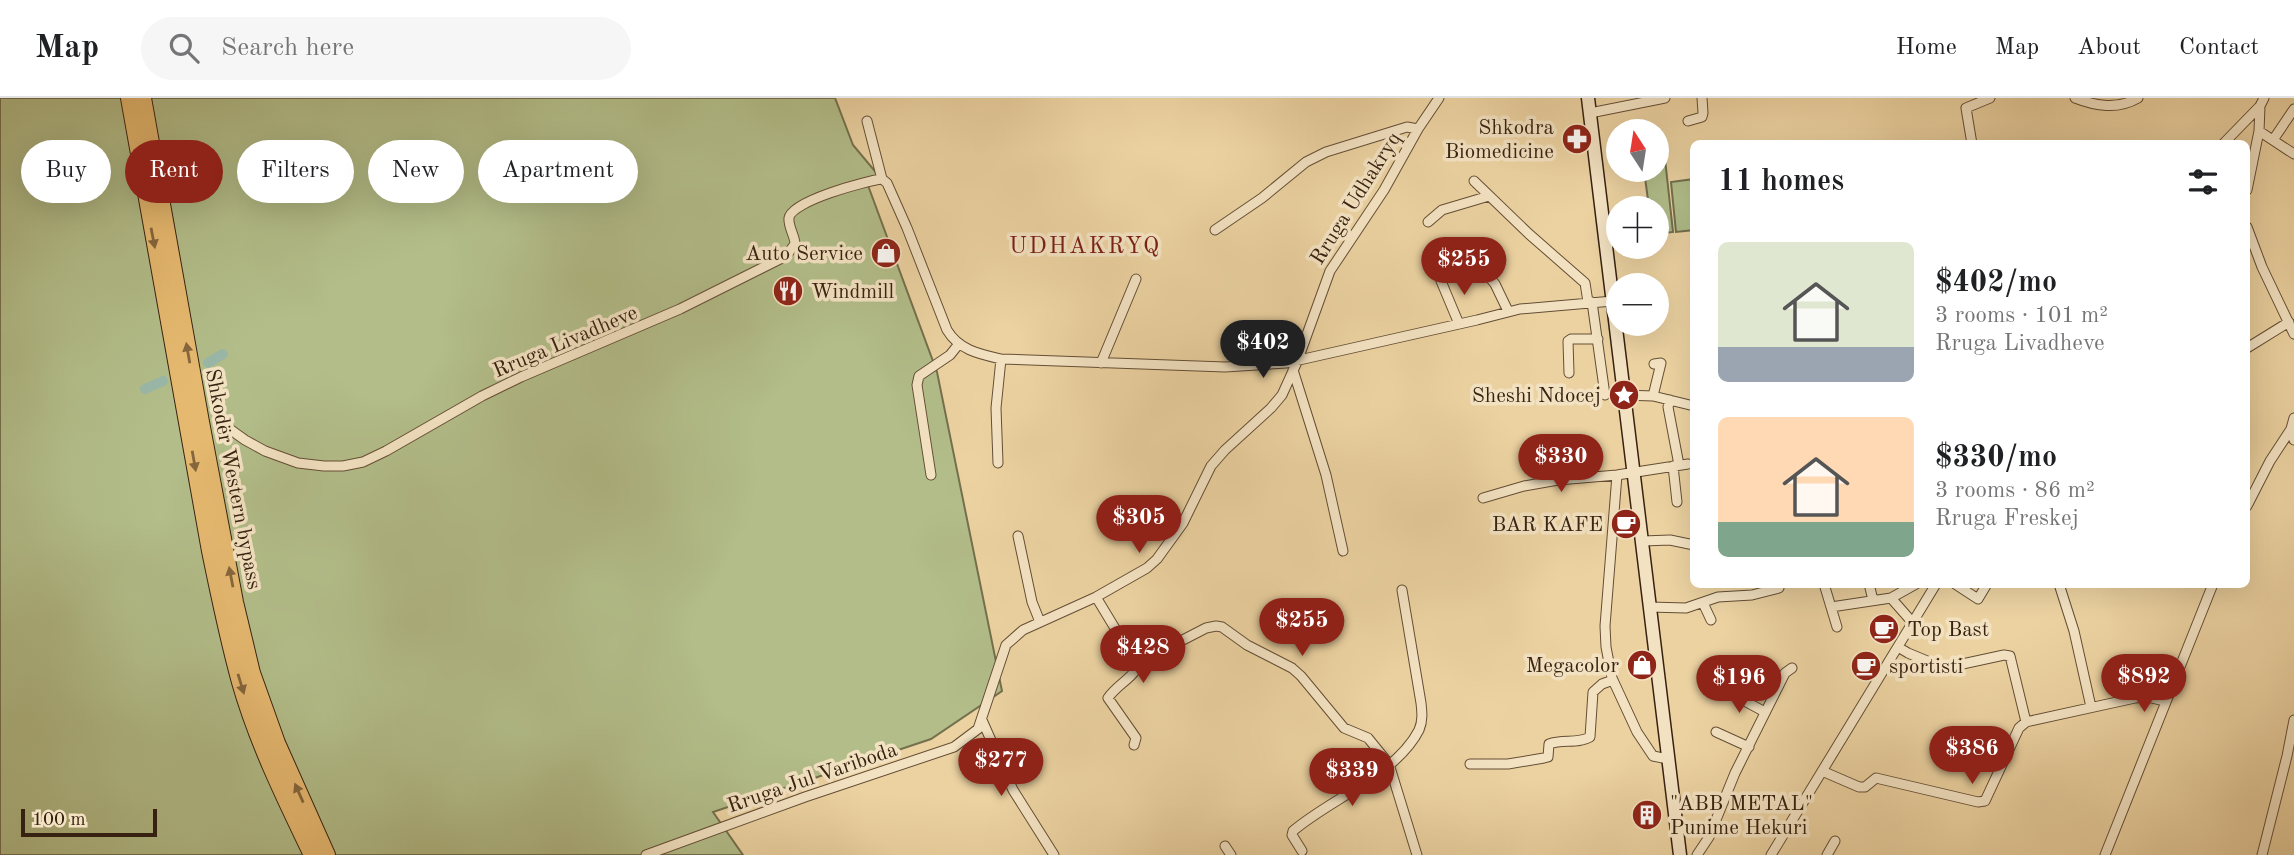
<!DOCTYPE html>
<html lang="en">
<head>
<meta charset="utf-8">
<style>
	body { margin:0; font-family:"Old Standard TT",serif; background:#f6f6f6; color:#202124; height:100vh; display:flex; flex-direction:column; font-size:26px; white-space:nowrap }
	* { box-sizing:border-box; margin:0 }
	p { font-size:23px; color:#757577 }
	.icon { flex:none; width:38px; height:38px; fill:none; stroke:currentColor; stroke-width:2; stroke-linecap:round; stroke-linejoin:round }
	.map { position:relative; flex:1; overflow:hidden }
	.side { position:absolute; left:1690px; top:42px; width:560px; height:448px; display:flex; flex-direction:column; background:#fff; border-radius:10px; box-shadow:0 7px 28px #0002 }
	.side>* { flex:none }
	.banner { position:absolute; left:21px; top:42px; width:665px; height:63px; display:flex; gap:14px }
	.needle { width:46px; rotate:348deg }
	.tools { position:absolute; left:1606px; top:21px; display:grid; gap:14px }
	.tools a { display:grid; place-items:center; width:63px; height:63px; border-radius:50%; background:#fff; box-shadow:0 7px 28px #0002; font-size:35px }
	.scale { position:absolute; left:21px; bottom:18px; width:136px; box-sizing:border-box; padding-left:7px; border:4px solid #372211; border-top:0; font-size:19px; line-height:24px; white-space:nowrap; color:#372211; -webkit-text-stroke:5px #f3e2c2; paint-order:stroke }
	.price { position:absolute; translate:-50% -60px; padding:0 16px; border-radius:24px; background:#8f2418; color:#fff; font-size:23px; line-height:46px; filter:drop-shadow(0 2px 4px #0008) }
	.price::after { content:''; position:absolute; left:50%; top:42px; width:21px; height:16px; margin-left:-10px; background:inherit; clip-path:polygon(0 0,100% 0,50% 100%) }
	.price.active { background:#222; color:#fff }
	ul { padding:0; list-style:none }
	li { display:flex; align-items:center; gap:21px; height:175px; padding:0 28px }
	li span { display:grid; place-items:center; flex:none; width:196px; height:140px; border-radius:10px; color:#555 }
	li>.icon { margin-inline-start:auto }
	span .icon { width:84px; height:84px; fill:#fffc; stroke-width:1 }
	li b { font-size:30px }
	h2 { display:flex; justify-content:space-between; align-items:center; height:84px; padding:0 28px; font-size:30px }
	.pill { padding:0 24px; border-radius:32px; background:#fff; box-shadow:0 7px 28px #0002; font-size:24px; line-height:63px }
	.pill.active { background:#8f2418; color:#fff }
	header { display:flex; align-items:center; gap:42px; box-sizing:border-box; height:98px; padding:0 35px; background:#fff; border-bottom:2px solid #e0e0e0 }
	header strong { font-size:33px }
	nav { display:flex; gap:38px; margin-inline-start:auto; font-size:24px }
	.search { width:490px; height:63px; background:#f6f6f6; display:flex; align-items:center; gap:18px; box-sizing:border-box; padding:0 24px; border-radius:38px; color:#757577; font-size:26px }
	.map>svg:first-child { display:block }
	.green { fill:#b2bd89; stroke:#74704d; stroke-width:2 }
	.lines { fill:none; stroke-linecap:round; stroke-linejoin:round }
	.canal { stroke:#99b7a8; stroke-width:10 }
	.street-casing { stroke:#644e35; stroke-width:11 }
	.secondary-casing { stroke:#372211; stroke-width:15 }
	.highway-casing { stroke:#372211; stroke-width:18 }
	.street { stroke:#f3e2c2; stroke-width:9 }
	.secondary { stroke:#f3e2c2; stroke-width:12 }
	.highway { stroke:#e6b970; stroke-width:16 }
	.oneway { fill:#86663c }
	.labels { text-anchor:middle; stroke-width:7; stroke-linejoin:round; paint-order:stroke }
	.poi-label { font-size:21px; fill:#372211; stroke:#f3e2c2; text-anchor:end }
	.street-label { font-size:21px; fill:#372211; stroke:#f3e2c2 }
	.neighbourhood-label { font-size:23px; letter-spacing:2px; fill:#7a1f14; stroke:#f3e2c2 }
</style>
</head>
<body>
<header>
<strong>Map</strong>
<div class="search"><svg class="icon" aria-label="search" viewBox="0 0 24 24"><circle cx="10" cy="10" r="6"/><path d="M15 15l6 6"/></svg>Search here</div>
<nav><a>Home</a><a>Map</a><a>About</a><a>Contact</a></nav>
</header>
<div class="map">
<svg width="2294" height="757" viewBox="0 0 2294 757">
	<rect width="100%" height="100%" fill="#ecd2a1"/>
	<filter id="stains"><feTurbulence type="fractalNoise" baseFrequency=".00286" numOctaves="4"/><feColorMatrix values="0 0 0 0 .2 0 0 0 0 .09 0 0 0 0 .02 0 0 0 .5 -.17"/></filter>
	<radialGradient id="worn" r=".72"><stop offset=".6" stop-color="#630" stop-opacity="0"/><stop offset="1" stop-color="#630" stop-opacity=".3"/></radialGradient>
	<!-- green -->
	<path class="green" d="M 0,0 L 835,0 L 853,47 L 879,78 L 866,82 L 937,274 L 1002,593 L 931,641 L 713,714 L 743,757 L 0,757 Z
		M 1665,61 L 1673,134 L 1657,136 L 1657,110 L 1652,110 L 1651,102 L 1648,102 L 1644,72 L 1657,72 L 1657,62 Z
		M 1694,81 L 1694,132 L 1676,134 L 1671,84 Z"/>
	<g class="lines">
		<!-- canal -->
		<path class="canal" d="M 208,265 L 223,256
			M 145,291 L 163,283"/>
		<!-- street casing -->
		<g class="street-casing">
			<path id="street" d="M 2075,0 C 2096,8 2117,12 2138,0
				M 1590,15 L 1665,0
				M 867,23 L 882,81 L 887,85 L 907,130 L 947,232 C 959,252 979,256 1001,261 L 1225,269 L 1286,265 L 1477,222 L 1520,211 L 1613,203
				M 1688,23 L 1702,19 L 1703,15 L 1702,0
				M 2259,33 L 2294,56
				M 2273,42 L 2294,11
				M 1972,46 L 1966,10 L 1990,0
				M 2223,46 L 2260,8 L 2264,0
				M 1474,83 L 1529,136 L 1585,185 L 1588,204
				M 2247,92 L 2259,33 L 2260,8
				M 1428,124 L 1442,112 L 1489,98
				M 2247,129 L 2262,169 L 2294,236
				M 1215,132 L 1262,100 L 1306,64 L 1326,54 L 1407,29 L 1418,31
				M 1475,162 L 1495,186 L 1508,213
				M 1441,183 L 1459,226
				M 1592,204 L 1605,297
				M 2247,250 L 2289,224
				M 1101,265 L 1136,181
				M 1293,272 L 1326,377 L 1343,453
				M 1569,275 L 1568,243 L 1571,241 L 1598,241
				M 1624,297 L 1653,298 L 1694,308
				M 1653,298 L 1661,265 L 1654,266
				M 1670,302 L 1668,309 L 1679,367
				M 2294,320 L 2291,331 L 2294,342
				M 224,327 L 245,342 L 265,353 L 298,365 L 324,368 L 343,368 L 363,364 L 386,353 L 482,298 L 521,279 L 680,211 L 786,158 L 795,146 C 795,138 788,129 789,120 C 791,103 866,83 882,81
				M 998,365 L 996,310 L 1001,261
				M 1673,368 L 1677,404
				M 931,377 L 917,287 L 919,278 L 950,257 L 958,247
				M 1617,377 L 1605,528 L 1606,549 L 1612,580 L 1637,634 L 1653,658 L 1668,661
				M 1483,400 L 1524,388 L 1558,382 L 1617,377 L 1688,366
				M 2247,408 L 2270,363 L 2291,331
				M 1018,438 L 1032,504 L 1040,524
				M 1643,443 L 1670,442 L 1694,447
				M 1824,486 L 1837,529
				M 1869,486 L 1873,502
				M 1955,486 L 1978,501 L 1987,486
				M 2059,486 L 2074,533 L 2091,609
				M 1096,499 L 1116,532 L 1140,561 L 1148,560 L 1206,530 L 1216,528 L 1222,529 L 1247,547 L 1292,570 L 1301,578 L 1344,630 L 1368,640 L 1389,666 L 1417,757
				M 1891,500 L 1913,525
				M 1703,505 L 1711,522
				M 1649,509 L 1686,510 L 1718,499 L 1752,497 L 1779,490
				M 1831,509 L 1891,500 L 1916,486
				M 1898,549 L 1908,555 L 1944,570 L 2004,557 L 2010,558 L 2026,624
				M 1726,593 L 1765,614
				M 982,622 L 1013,692 L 1054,757
				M 1716,634 L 1749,649
				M 1134,647 L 1136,640 L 1108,600 C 1118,585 1137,579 1140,561
				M 1470,666 L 1508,666 L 1544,660 L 1548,659 L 1549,646 C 1563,641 1578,646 1590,639 L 1593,594 L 1602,586 L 1613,582
				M 1822,673 L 1859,689 L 1865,689 L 1876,680 L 1978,704 L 1985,703 L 2019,630 L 2026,624 L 2135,600 L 2147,599 L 2165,603
				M 1225,748 L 1231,757
				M 1302,753 L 1292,737 L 1293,733 C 1330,701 1396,677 1419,632 C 1423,623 1422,614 1421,605 L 1402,492
				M 646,757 L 805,699 L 954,649 L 978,631 L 1006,547 L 1023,532 L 1096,499 L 1147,470 L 1157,461 L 1183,425 L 1211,368 L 1225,352 L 1271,310 L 1282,297 L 1297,264 L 1330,173 L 1384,92 L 1418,31 L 1439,0
				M 1697,757 L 1709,739 L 1735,675 L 1785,575 L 1792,570
				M 1771,757 L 1936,486
				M 1827,757 L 1835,743
				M 2105,757 L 2213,486
				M 2262,757 L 2287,658 L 2294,622"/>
		</g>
		<!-- secondary casing -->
		<g class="secondary-casing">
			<path id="secondary" d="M 1588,0 L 1680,757"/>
		</g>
		<!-- highway casing -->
		<g class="highway-casing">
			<path id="highway" d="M 129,0 L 210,453 C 219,497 228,541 240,584 C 257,644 285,701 312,757
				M 143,0 L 201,324 L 235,504 L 252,575 L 277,645 L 327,757"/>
		</g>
		<!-- street -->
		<use href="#street" class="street"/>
		<!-- secondary -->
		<use href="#secondary" class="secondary"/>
		<!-- highway -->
		<use href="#highway" class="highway"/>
	</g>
	<!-- one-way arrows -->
	<defs><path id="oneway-solid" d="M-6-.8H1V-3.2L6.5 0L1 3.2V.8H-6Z" transform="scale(1.75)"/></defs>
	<g class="oneway">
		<use href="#oneway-solid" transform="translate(153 140) rotate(79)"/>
		<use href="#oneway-solid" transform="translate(188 255) rotate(-100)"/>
		<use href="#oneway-solid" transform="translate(194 363) rotate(80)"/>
		<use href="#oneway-solid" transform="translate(231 479) rotate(-101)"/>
		<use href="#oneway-solid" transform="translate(241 586) rotate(73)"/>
		<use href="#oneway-solid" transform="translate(299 695) rotate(-114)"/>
	</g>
	<!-- icons -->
	<defs>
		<g id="pharmacy-disc" transform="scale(1.575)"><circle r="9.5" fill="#8f2418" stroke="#f3e2c2"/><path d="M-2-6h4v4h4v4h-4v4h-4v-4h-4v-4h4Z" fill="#fff"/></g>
		<g id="shop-disc" transform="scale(1.575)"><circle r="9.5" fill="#8f2418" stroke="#f3e2c2"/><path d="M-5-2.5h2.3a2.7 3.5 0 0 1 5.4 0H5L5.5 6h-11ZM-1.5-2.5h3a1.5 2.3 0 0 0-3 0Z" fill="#fff"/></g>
		<g id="restaurant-disc" transform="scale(1.575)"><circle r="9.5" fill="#8f2418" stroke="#f3e2c2"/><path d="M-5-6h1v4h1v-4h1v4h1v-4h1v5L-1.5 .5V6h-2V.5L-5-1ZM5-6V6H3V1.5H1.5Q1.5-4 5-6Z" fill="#fff"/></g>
		<g id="sight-disc" transform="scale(1.575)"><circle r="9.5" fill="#8f2418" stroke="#f3e2c2"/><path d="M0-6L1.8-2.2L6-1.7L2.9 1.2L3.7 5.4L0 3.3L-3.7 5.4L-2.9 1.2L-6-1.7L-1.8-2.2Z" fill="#fff"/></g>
		<g id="cafe-disc" transform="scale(1.575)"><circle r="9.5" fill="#8f2418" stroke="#f3e2c2"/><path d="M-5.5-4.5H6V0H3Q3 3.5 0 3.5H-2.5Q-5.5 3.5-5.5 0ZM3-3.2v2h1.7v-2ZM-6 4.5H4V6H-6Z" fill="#fff"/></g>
		<g id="building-disc" transform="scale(1.575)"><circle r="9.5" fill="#8f2418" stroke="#f3e2c2"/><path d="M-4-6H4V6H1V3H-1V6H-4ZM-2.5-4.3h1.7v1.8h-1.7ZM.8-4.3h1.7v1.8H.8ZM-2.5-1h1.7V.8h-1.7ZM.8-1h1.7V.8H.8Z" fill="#fff"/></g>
	</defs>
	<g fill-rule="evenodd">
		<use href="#pharmacy-disc" x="1577" y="41"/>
		<use href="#shop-disc" x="886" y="155"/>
		<use href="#restaurant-disc" x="788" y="193"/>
		<use href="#sight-disc" x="1624" y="297"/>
		<use href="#cafe-disc" x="1626" y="426"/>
		<use href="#cafe-disc" x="1884" y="531"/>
		<use href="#shop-disc" x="1642" y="567"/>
		<use href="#cafe-disc" x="1866" y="568"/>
		<use href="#building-disc" x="1647" y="717"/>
	</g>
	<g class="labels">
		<!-- poi labels -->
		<g class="poi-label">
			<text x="1554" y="36">Shkodra<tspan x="1554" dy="24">Biomedicine</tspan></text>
			<text x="863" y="162">Auto Service</text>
			<text x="811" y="200" text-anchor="start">Windmill</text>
			<text x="1601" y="304">Sheshi Ndocej</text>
			<text x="1603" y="433">BAR KAFE</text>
			<text x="1907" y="538" text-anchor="start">Top Bast</text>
			<text x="1619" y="574">Megacolor</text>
			<text x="1889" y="575" text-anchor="start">sportisti</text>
			<text x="1670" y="712" text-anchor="start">"ABB METAL"<tspan x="1670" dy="24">Punime Hekuri</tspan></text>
		</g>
		<!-- street labels -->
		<g class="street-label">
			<text transform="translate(1355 100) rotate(-58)" y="7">Rruga Udhakryq</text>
			<text transform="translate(565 243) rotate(-23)" y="7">Rruga Livadheve</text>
			<text transform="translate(234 381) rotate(79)" y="7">Shkodër Western bypass</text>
			<text transform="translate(812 679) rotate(-19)" y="7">Rruga Jul Variboda</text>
		</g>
		<!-- neighbourhood labels -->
		<g class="neighbourhood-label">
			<text x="1085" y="155">UDHAKRYQ</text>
		</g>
	</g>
	<rect width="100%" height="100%" filter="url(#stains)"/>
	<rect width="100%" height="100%" fill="url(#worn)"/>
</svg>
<div class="tools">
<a><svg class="needle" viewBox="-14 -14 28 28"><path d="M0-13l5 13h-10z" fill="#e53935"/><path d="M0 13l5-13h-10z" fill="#757577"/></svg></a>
<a>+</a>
<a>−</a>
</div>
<div class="scale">100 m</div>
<b class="price" style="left:1464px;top:199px">$255</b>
<b class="price active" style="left:1263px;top:282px">$402</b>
<b class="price" style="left:1561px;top:396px">$330</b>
<b class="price" style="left:1139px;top:457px">$305</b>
<b class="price" style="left:1302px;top:560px">$255</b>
<b class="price" style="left:1143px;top:587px">$428</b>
<b class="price" style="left:2144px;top:616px">$892</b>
<b class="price" style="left:1739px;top:617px">$196</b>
<b class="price" style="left:1972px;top:688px">$386</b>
<b class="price" style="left:1001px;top:700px">$277</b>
<b class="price" style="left:1352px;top:710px">$339</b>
<div class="banner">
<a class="pill">Buy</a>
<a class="pill active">Rent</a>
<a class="pill">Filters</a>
<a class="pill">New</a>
<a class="pill">Apartment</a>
</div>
<section class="side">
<h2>11 homes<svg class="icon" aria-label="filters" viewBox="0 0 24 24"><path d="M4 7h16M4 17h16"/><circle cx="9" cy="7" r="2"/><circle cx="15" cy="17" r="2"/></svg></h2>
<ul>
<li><span style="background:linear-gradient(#dfe7d0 75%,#9aa5b1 0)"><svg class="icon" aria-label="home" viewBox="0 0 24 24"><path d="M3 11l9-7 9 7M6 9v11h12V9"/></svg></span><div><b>$402/mo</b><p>3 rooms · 101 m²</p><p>Rruga Livadheve</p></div></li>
<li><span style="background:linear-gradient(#ffd9b3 75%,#7fa58c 0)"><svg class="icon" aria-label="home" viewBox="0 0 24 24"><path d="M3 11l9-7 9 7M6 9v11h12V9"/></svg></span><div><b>$330/mo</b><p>3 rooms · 86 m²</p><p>Rruga Freskej</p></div></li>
</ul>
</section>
</div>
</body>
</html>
